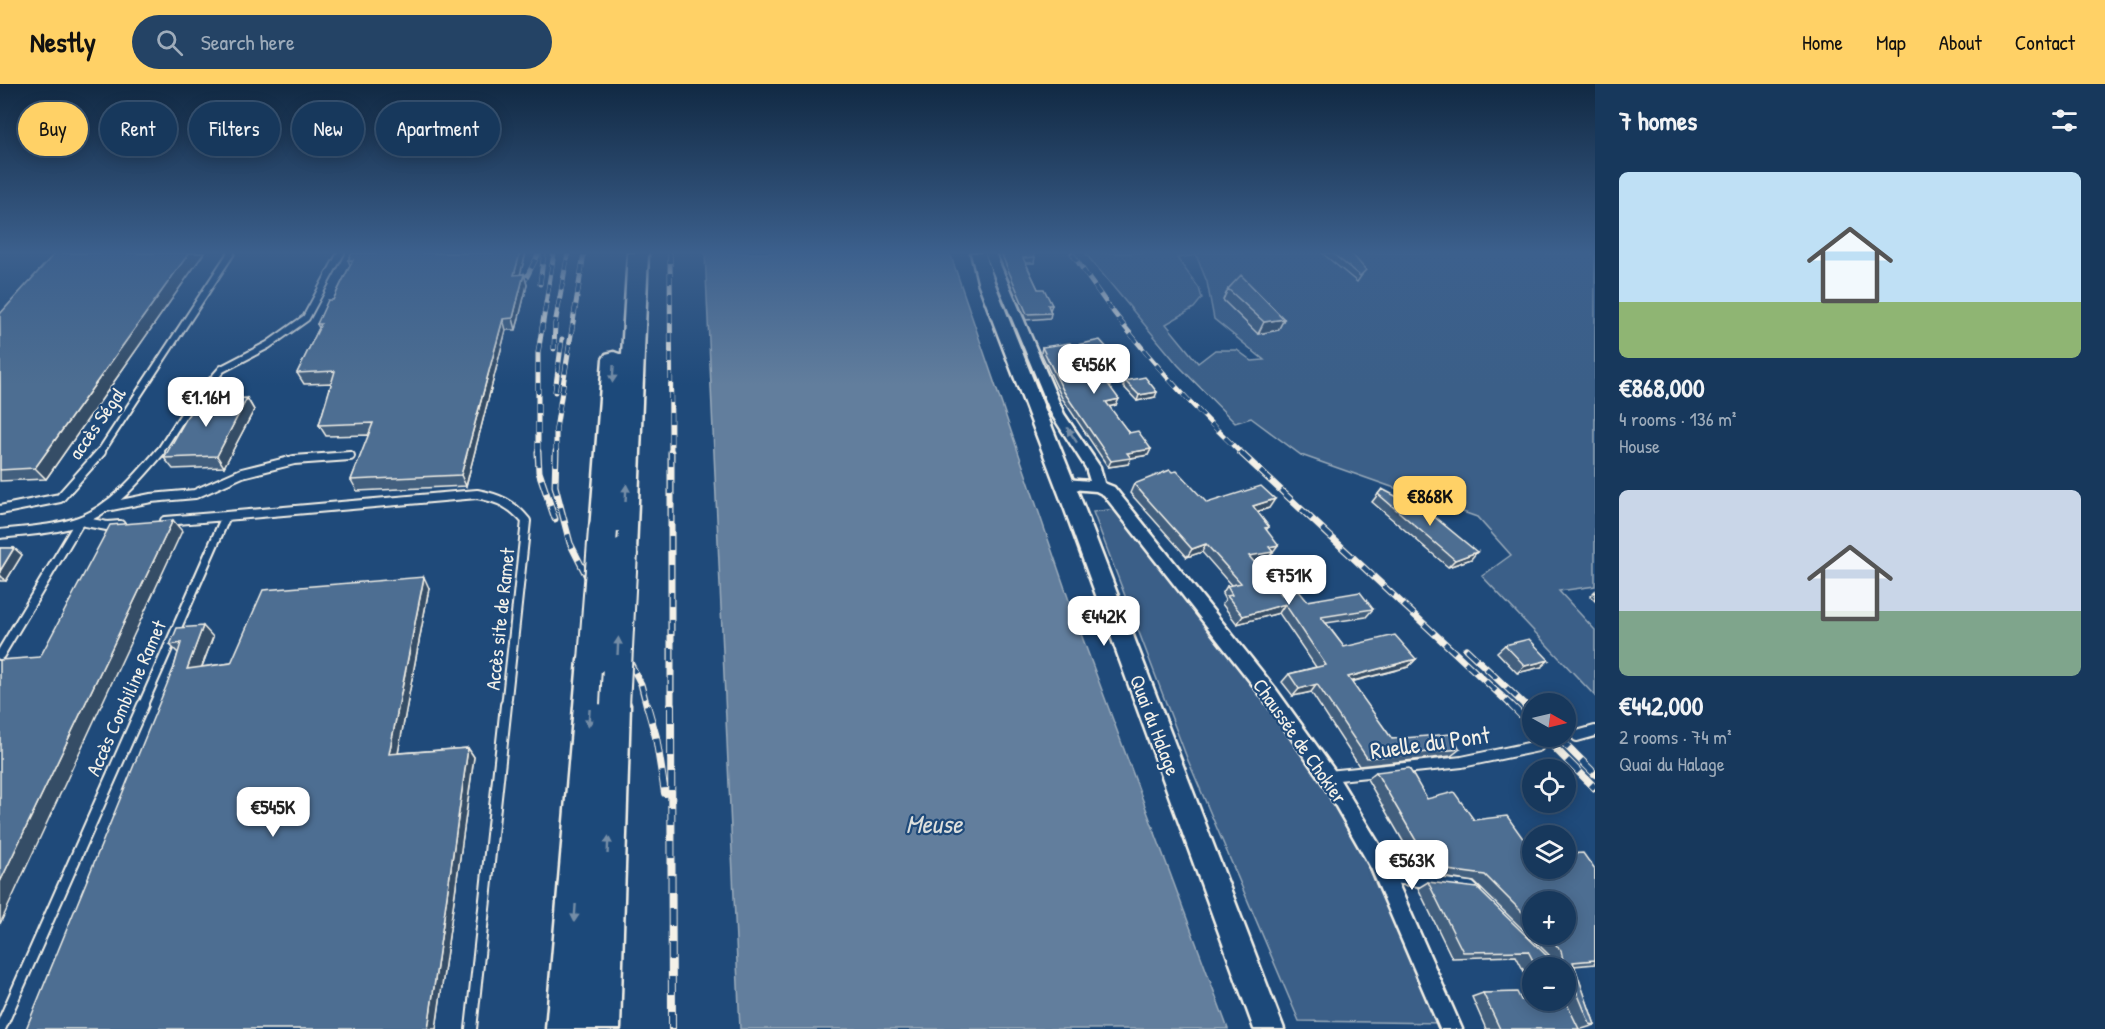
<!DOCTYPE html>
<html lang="en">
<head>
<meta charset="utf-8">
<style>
	body { margin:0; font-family:"Patrick Hand",sans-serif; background:#244365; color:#f1f3f6; height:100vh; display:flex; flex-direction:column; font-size:22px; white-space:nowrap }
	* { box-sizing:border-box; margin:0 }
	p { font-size:20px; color:#9eacbb }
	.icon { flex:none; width:33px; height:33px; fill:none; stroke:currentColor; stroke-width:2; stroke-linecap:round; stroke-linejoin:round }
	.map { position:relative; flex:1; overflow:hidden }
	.panel { display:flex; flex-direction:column; background:#17385c; width:510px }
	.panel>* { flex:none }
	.banner { position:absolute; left:18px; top:18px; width:570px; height:54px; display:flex; gap:12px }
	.needle { width:39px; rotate:98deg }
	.buttons { position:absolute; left:1522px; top:609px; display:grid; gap:12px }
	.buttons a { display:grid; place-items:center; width:54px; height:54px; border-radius:50%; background:#17385c; box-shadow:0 3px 15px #0003,0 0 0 2px #365272; font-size:30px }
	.price { position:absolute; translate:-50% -51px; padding:0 14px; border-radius:12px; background:#fff; color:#222; font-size:20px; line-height:39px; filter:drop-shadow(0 2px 3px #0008) }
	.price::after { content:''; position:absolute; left:50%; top:36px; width:18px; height:14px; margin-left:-9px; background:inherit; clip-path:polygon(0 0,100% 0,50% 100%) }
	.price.active { background:#ffd166; color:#111 }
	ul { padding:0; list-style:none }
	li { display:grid; align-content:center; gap:12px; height:318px; padding:0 24px }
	li span { display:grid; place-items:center; height:186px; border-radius:9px; color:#555 }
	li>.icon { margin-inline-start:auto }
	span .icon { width:108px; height:108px; fill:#fffc; stroke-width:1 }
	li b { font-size:26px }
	h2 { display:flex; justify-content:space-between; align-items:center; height:72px; padding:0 24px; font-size:26px }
	.pill { padding:0 21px; border-radius:27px; background:#17385c; box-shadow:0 3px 15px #0003,0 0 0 2px #365272; font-size:21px; line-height:54px }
	.pill.active { background:#ffd166; color:#111 }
	header { display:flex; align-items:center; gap:36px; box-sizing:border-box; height:84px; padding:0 30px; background:#ffd166; color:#111 }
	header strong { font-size:28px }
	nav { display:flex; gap:33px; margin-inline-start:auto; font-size:21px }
	.search { width:420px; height:54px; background:#244365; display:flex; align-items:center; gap:15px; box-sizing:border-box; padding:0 21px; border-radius:33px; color:#9eacbb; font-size:22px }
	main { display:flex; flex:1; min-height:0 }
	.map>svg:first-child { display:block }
	.green { fill:#3a5f88; stroke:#97a8b8; stroke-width:1.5; fill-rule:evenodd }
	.water { fill:#627e9d; stroke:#9cacbb; stroke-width:1.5 }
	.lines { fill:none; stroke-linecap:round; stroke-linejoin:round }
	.lane-far2-casing { stroke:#f4f1e8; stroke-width:10 }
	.lane-far1-casing { stroke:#f4f1e8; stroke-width:12 }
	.lane-casing { stroke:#f4f1e8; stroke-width:14 }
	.street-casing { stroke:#f4f1e8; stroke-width:5 }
	.secondary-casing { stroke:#f4f1e8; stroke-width:5 }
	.highway-casing { stroke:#f4f1e8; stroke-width:5 }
	.lane-far2 { stroke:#1f4a7a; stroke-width:6 }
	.lane-far1 { stroke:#1f4a7a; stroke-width:8 }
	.lane { stroke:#1f4a7a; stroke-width:10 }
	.street { fill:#1f4a7a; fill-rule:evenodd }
	.secondary { fill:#1f4a7a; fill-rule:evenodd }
	.highway { fill:#1f4a7a; fill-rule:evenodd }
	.rail-far2-casing { stroke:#f4f1e8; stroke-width:5 }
	.rail-far1-casing { stroke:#f4f1e8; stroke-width:7 }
	.rail-casing { stroke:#f4f1e8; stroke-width:8 }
	.rail-far2 { stroke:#1f4a7a; stroke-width:4; stroke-dasharray:10; stroke-linecap:butt }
	.rail-far1 { stroke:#1f4a7a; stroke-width:4.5; stroke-dasharray:14; stroke-linecap:butt }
	.rail { stroke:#1f4a7a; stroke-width:6; stroke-dasharray:17; stroke-linecap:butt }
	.highway-bridge-casing { stroke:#f4f1e8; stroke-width:32; stroke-linecap:butt }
	.highway-bridge { stroke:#1f4a7a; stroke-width:28 }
	.wall { fill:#425f7e; stroke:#f4f1e8; stroke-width:1.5; fill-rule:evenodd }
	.shaded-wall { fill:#364d66; stroke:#f4f1e8; stroke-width:1.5 }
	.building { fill:#4d6e92; stroke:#f4f1e8; stroke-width:1.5 }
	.oneway { fill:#748da6 }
	.labels { text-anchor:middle; stroke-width:4.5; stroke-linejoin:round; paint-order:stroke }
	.street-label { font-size:20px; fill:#f4f1e8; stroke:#1f4a7a }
	.near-street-label { font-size:24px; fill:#f4f1e8; stroke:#1f4a7a }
	.near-water-label { font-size:26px; font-style:italic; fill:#dee0dd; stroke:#1f4a7a }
</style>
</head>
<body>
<header>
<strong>Nestly</strong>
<div class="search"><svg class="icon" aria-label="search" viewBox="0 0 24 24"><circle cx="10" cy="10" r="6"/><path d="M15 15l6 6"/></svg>Search here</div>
<nav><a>Home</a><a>Map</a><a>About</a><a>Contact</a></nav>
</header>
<main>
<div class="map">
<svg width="1595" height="945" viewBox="0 0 1595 945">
	<rect width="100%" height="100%" fill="#1f4a7a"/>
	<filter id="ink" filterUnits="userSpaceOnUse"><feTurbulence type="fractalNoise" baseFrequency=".0167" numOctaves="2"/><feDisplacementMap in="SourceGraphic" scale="12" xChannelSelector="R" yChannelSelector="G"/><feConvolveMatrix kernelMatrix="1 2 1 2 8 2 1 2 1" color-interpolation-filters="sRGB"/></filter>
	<g filter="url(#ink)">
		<!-- green -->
		<path class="green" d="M 1085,169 L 1595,169 L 1595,502 L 1559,507 L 1595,546 L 1595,612 L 1482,492 L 1511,471 L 1477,433 L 1301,371 L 1251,334 L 1235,339 L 1178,281 ZM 1196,171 L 1207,198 L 1214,235 L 1264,276 L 1252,277 L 1237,266 L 1215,266 L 1198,279 L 1166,240 L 1194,224 L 1202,214 L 1199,204 L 1177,174 Z
			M 1114,425 L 1209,542 L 1354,739 L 1446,939 L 1299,937 L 1187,674 L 1093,428 Z"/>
		<!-- water -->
		<path class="water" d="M 705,169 L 950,169 L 1074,531 L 1228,945 L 740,945 Z"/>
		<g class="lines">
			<!-- lane-far2 casing -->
			<g class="lane-far2-casing">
				<path id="lane-far2" d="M 100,369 L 231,169
					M 159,369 L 188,324 L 222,285 L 268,261 L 306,234 L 341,169"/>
			</g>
			<!-- lane-far1 casing -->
			<g class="lane-far1-casing">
				<path id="lane-far1" d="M 106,423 L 151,414 L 195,410 L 242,389 L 294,376 L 350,372
					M 0,426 L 60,414 L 101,368
					M 226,432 L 477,410 C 499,414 512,420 526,437 L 506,623
					M 0,450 C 26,447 54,446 79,437 C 111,426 139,393 160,368
					M 0,571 L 80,437 L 107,442 L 120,441
					M 142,623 L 226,432 L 165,437"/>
			</g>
			<!-- lane casing -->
			<g class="lane-casing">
				<path id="lane" d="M 1577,652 L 1595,647
					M 1329,692 L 1462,678 L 1538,662
					M 1385,793 L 1470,803 L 1475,808
					M 0,945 L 143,621
					M 471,945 L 506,621"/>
			</g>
			<!-- street casing -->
			<g class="street-casing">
				<path id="street" d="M 985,169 L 995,169 L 1064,330 L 1100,383 L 1104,399 L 1114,403 L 1275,604 L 1334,686 L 1385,770 L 1462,945 L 1440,945 L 1371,784 L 1322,698 L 1263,614 L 1104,411 L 1096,407 L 1060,404 L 1058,400 L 1065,395 L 1090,397 L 1086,384 L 1052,331 Z"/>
			</g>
			<!-- secondary casing -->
			<g class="secondary-casing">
				<path id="secondary" d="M 971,169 L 985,169 L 994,198 L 1085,426 L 1284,945 L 1254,945 L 1065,426 L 978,198 Z"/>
			</g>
			<!-- highway casing -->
			<g class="highway-casing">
				<path id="highway" d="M 628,169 L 648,169 L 636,468 L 633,475 L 623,478 L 613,475 L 610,468 L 610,454 L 603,456 L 594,453 L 590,446 L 603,275 L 606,270 L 614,268 L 622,271 Z
					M 593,563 L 604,567 L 608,576 L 606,611 L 615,607 L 626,611 L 630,621 L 620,945 L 546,945 L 578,576 L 582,567 Z"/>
			</g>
			<!-- lane-far2 -->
			<use href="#lane-far2" class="lane-far2"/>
			<!-- lane-far1 -->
			<use href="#lane-far1" class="lane-far1"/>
			<!-- lane -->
			<use href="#lane" class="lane"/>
			<!-- street -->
			<use href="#street" class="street"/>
			<!-- secondary -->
			<use href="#secondary" class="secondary"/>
			<!-- highway -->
			<use href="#highway" class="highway"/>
			<!-- rail-far2 casing -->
			<g class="rail-far2-casing">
				<path id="rail-far2" d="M 670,169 L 671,369
					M 1072,169 C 1120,244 1177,308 1241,369
					M 540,200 L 544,169
					M 522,202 L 539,169
					M 554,265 L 555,240 L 568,169
					M 555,308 L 562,255
					M 538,369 L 538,269 L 554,169
					M 556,369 L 556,345 L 584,169"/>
			</g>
			<!-- rail-far1 casing -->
			<g class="rail-far1-casing">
				<path id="rail-far1" d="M 538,368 L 539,388 L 555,435
					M 556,368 L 555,402 L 570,459 L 641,600 L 647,623
					M 671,368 L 671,623
					M 1240,368 L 1513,623
					M 1466,565 L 1527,623"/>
			</g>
			<!-- rail casing -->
			<g class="rail-casing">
				<path id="rail" d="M 647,621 L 656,653 L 665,709
					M 671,621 L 672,945
					M 1511,621 L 1533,643
					M 1525,621 L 1533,629
					M 1543,652 L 1595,704
					M 1557,652 L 1595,690"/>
			</g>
			<!-- rail-far2 -->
			<use href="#rail-far2" class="rail-far2"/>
			<!-- rail-far1 -->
			<use href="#rail-far1" class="rail-far1"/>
			<!-- rail -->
			<use href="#rail" class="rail"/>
			<!-- highway-bridge casing -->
			<g class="highway-bridge-casing">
				<path id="highway-bridge" d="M 593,576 L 603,446
					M 615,621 L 623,468"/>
			</g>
			<!-- highway-bridge -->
			<use href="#highway-bridge" class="highway-bridge"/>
		</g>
		<!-- wall -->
		<path class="wall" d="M 55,169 L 204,169 L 46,395 L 0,397 L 0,230 Z
			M 526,169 L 520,190 L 524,190 L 527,201 L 516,246 L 506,246 L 466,402 L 357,407 L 351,396 L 369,351 L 326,352 L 319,341 L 332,299 L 304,300 L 297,289 L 319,244 L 317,240 L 333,216 L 350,181 L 348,176 Z
			M 997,169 L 1033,169 L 1035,173 L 1034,179 L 1026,179 L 1038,205 L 1052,221 L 1050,226 L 1051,229 L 1050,234 L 1026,236 Z
			M 1322,169 L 1351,169 L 1362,191 L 1357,198 Z
			M 1228,205 L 1284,235 L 1278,246 L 1258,250 L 1223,216 Z
			M 1042,263 L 1114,280 L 1101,290 L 1116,321 L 1109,323 L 1129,349 L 1151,365 L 1148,371 L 1131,374 L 1128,380 L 1108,383 L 1062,314 L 1041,269 Z
			M 1125,297 L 1155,313 L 1137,317 L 1123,302 Z
			M 247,314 L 254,326 L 224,383 L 173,385 L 164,374 Z
			M 1134,400 L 1207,419 L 1269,424 L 1257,428 L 1269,443 L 1266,446 L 1273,469 L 1272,470 L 1267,476 L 1254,478 L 1282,511 L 1307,517 L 1373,525 L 1366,533 L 1326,539 L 1344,563 L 1416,575 L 1408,583 L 1351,598 L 1392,655 L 1460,665 L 1451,672 L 1359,682 L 1311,608 L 1293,612 L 1282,598 L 1289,590 L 1316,583 L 1279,529 L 1237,540 L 1222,520 L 1225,516 L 1222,510 L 1227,502 L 1231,501 L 1202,468 L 1187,473 L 1130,409 Z
			M 1382,405 L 1471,475 L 1448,483 L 1372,418 Z
			M 0,464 L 14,464 L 22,471 L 6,497 L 0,497 Z
			M 429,504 L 398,669 L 468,664 L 474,673 L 436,945 L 174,583 L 178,569 L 170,561 L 213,553 L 202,583 L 231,579 Z
			M 1595,507 L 1595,517 L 1590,512 Z
			M 1505,561 L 1541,583 L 1517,589 L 1497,568 Z
			M 1376,688 L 1427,715 L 1474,736 L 1533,784 L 1595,786 L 1595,880 L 1574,882 L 1595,941 L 1582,945 L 1486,945 L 1472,913 L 1483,909 L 1521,916 L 1539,918 L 1539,916 L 1566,916 L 1566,884 L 1533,884 L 1533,905 L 1516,872 L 1452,874 L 1418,804 L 1428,798 L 1551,881 L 1549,871 L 1474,798 L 1422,790 L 1367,695 ZM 1533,818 L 1566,850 L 1533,850 Z"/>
		<!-- shaded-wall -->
		<path class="shaded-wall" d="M 189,169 L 204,169 L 46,395 L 35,384 Z
			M 520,169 L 526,169 L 517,202 L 514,191 Z
			M 524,190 L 527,201 L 516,246 L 513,234 Z
			M 503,235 L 506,246 L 466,402 L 461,391 Z
			M 1284,235 L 1278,246 L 1258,250 L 1264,238 Z
			M 1116,274 L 1114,280 L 1097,294 L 1099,288 Z
			M 1157,308 L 1155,313 L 1137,317 L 1139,311 Z
			M 247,314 L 254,326 L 224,383 L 217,372 Z
			M 1119,315 L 1116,321 L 1103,324 L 1106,318 Z
			M 1151,365 L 1148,371 L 1131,374 L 1128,380 L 1108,383 L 1111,377 L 1127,369 Z
			M 1275,415 L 1269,424 L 1248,430 L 1253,422 Z
			M 173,436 L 182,447 L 0,840 L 0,798 Z
			M 1206,460 L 1202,468 L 1187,473 L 1192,465 Z
			M 1278,461 L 1267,476 L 1244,480 L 1249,472 L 1269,463 Z
			M 14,464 L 22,471 L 6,497 L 0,491 L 0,487 Z
			M 1477,468 L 1471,475 L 1448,483 L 1455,476 Z
			M 424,493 L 429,504 L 396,680 L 389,670 Z
			M 1285,520 L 1279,529 L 1237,540 L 1243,532 Z
			M 203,542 L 213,553 L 197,595 L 187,585 Z
			M 1416,575 L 1408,583 L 1341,600 L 1348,593 Z
			M 1549,576 L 1541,583 L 1517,589 L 1525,582 Z
			M 1317,600 L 1311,608 L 1293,612 L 1299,605 Z
			M 468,664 L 474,673 L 436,945 L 428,945 Z"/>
		<!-- building -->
		<path class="building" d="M 55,169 L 189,169 L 35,384 L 0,386 L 0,230 Z
			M 352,169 L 520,169 L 514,191 L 524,190 L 513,234 L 503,235 L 461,391 L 351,396 L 373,339 L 319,341 L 335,287 L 297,289 L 321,240 L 317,240 L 328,216 L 333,216 L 353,176 L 348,176 Z
			M 1001,169 L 1033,169 L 1035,173 L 1023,174 L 1038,205 L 1044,205 L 1052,221 L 1048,221 L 1051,229 L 1027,230 Z
			M 1332,169 L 1351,169 L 1366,186 L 1360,192 Z
			M 1241,191 L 1284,235 L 1264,238 L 1228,205 Z
			M 1100,256 L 1116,274 L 1099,288 L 1119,315 L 1106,318 L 1129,349 L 1138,347 L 1151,365 L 1127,369 L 1131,374 L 1111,377 L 1064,308 L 1042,263 L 1070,259 L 1072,262 Z
			M 1145,293 L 1157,308 L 1139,311 L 1125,297 Z
			M 247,314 L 217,372 L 164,374 L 197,316 Z
			M 1170,386 L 1172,388 L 1177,387 L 1207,419 L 1261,402 L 1275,415 L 1253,422 L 1269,443 L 1265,444 L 1278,461 L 1269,463 L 1273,468 L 1249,472 L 1282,511 L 1299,507 L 1307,517 L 1360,508 L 1373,525 L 1321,533 L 1344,563 L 1395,551 L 1416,575 L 1348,593 L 1392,655 L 1451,650 L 1460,665 L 1367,674 L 1317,600 L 1299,605 L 1289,590 L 1326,581 L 1285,520 L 1243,532 L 1227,512 L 1232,511 L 1227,502 L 1241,499 L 1206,460 L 1192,465 L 1134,400 Z
			M 1382,405 L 1432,431 L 1477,468 L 1455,476 L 1378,410 Z
			M 173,436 L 0,798 L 0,576 L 40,573 L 110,441 Z
			M 0,464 L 14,464 L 0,487 Z
			M 424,493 L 389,670 L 468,664 L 428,945 L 26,945 L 174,583 L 181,559 L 170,561 L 177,544 L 203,542 L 187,585 L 231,579 L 263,506 Z
			M 1529,555 L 1549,576 L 1525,582 L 1505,561 Z
			M 1409,684 L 1427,715 L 1454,708 L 1474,736 L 1507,732 L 1524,756 L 1533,764 L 1533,784 L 1566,784 L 1566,770 L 1583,769 L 1595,786 L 1595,876 L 1573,878 L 1595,941 L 1590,940 L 1576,906 L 1567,905 L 1566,908 L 1566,884 L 1562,884 L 1564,881 L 1561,866 L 1545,850 L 1566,850 L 1566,818 L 1533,818 L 1533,839 L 1485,791 L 1432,784 L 1376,688 Z
			M 1428,798 L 1477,804 L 1548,873 L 1551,881 L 1553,884 L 1537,884 L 1528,867 L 1463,868 Z
			M 1517,908 L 1521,916 L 1555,919 L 1554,916 L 1565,916 L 1579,945 L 1500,945 L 1483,909 Z"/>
		<!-- one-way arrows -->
		<defs><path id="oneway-solid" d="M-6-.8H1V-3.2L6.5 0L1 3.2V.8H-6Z" transform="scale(1.5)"/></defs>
		<g class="oneway">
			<use href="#oneway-solid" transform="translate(613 290) rotate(94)"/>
			<use href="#oneway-solid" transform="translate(1072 351) rotate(-123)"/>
			<use href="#oneway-solid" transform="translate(626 409) rotate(-87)"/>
			<use href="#oneway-solid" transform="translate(618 562) rotate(-87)"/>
			<use href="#oneway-solid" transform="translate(589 634) rotate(94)"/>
			<use href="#oneway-solid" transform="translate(608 761) rotate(-87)"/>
			<use href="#oneway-solid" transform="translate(575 829) rotate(94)"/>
		</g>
	</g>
	<!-- sky -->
	<linearGradient id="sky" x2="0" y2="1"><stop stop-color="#112943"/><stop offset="0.56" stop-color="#3c608d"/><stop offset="1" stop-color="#3c608d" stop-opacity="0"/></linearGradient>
	<rect width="1595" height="301" fill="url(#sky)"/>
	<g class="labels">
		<!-- street labels -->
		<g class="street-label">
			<text transform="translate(97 339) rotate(-55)" y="7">accès Ségal</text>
			<text transform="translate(500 535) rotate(-84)" y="7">Accès site de Ramet</text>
			<text transform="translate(126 614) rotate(-66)" y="7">Accès Combiline Ramet</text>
			<text transform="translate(1155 641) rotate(69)" y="7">Quai du Halage</text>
			<text transform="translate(1300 657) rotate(55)" y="7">Chaussée de Chokier</text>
		</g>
		<!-- near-street labels -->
		<g class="near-street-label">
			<text transform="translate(1430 659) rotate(-8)" y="8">Ruelle du Pont</text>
		</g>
		<!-- near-water labels -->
		<g class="near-water-label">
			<text x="934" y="749">Meuse</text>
		</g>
	</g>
</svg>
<div class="buttons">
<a><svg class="needle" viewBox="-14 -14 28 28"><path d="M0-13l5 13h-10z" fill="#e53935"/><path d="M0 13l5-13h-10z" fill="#9eacbb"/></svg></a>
<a><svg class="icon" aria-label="locate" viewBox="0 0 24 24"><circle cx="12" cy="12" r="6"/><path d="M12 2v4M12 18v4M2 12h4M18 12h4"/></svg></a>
<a><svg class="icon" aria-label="layers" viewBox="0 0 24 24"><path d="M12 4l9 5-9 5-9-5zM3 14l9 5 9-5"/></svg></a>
<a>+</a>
<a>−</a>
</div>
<b class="price" style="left:1094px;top:311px">€456K</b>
<b class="price" style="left:206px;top:344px">€1.16M</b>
<b class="price active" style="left:1430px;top:443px">€868K</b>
<b class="price" style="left:1289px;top:522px">€751K</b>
<b class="price" style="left:1104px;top:563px">€442K</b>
<b class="price" style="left:273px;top:754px">€545K</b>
<b class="price" style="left:1412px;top:807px">€563K</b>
<div class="banner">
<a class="pill active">Buy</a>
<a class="pill">Rent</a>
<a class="pill">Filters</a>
<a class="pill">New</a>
<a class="pill">Apartment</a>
</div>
</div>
<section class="panel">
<h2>7 homes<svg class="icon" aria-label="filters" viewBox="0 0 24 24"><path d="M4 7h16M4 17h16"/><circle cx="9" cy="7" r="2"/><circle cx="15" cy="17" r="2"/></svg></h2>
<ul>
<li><span style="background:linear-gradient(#bfe0f5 70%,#8fb573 0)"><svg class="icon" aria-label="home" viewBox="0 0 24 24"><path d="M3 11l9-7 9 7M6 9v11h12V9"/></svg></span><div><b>€868,000</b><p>4 rooms · 136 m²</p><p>House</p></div></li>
<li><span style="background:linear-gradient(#c9d6e8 65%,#7fa58c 0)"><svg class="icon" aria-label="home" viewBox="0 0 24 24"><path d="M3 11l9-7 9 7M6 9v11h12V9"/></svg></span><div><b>€442,000</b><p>2 rooms · 74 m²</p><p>Quai du Halage</p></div></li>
</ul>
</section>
</main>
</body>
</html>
